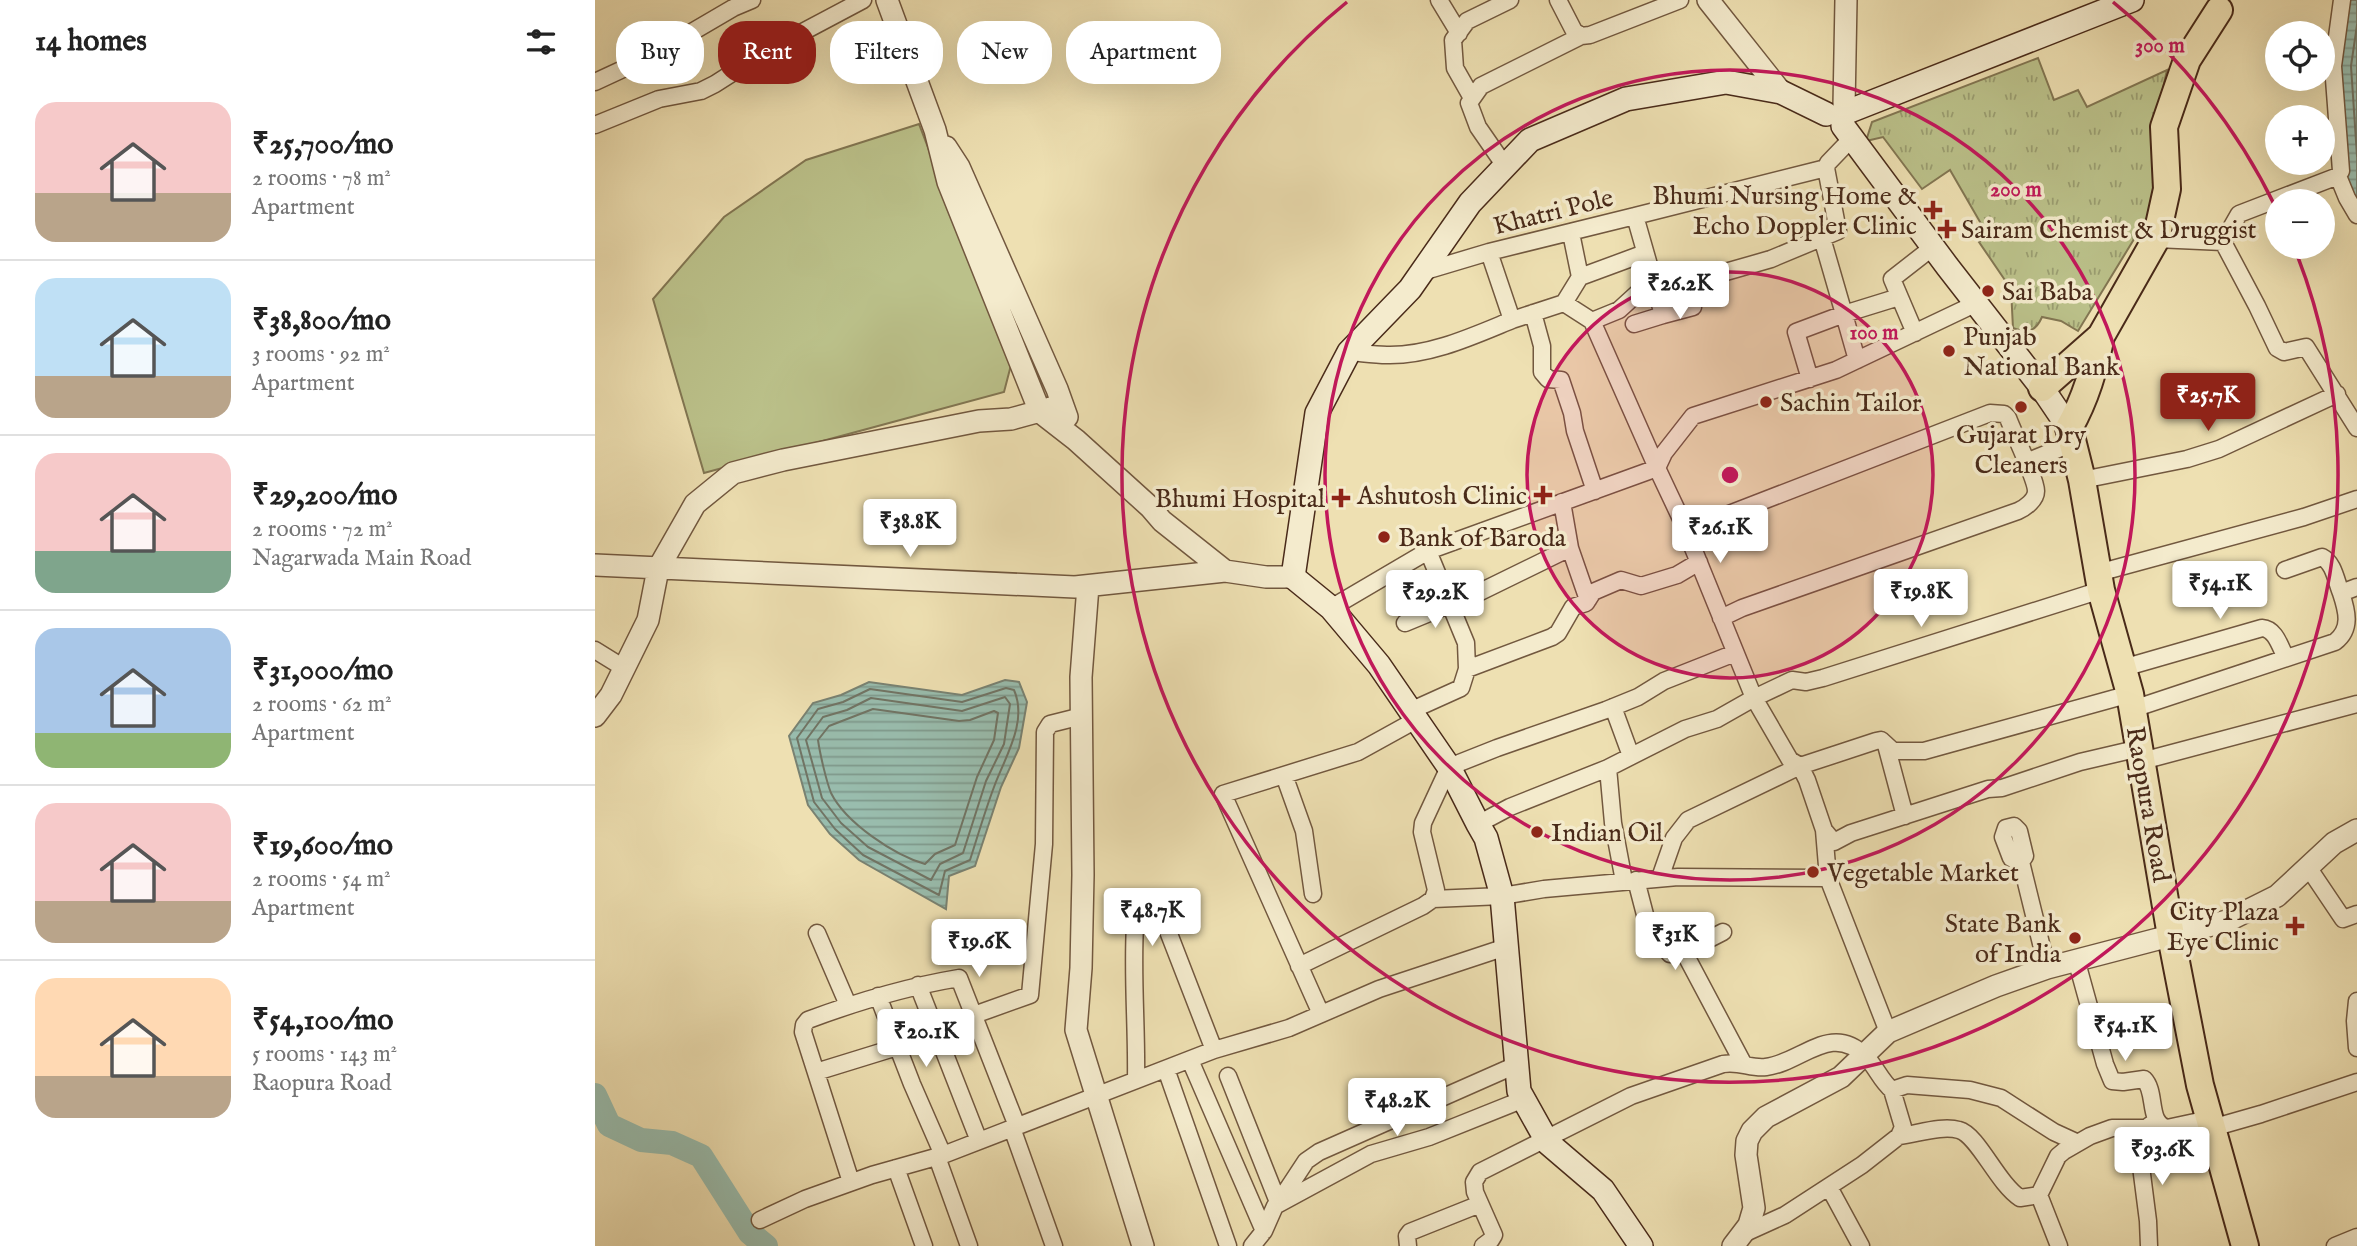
<!DOCTYPE html>
<html lang="en">
<head>
<meta charset="utf-8">
<style>
	body { margin:0; font-family:"IM FELL English",serif; background:#f6f6f6; color:#222; height:100vh; display:flex; flex-direction:column; font-size:26px; white-space:nowrap }
	* { box-sizing:border-box; margin:0 }
	p { font-size:23px; color:#767676 }
	.icon { flex:none; width:38px; height:38px; fill:none; stroke:currentColor; stroke-width:2; stroke-linecap:round; stroke-linejoin:round }
	.map { position:relative; flex:1; overflow:hidden }
	.drawer { display:flex; flex-direction:column; background:#fff; width:595px }
	.drawer>* { flex:none }
	.banner { position:absolute; left:21px; top:21px; width:665px; height:63px; display:flex; gap:14px }
	.tools { position:absolute; left:1670px; top:21px; display:grid; gap:14px }
	.tools a { display:grid; place-items:center; width:70px; height:70px; border-radius:50%; background:#fff; box-shadow:0 7px 28px #0002; font-size:35px }
	.price { position:absolute; translate:-50% -60px; padding:0 16px; border-radius:7px; background:#fff; color:#222; font-size:23px; line-height:46px; filter:drop-shadow(0 2px 4px #0008) }
	.price::after { content:''; position:absolute; left:50%; top:42px; width:21px; height:16px; margin-left:-10px; background:inherit; clip-path:polygon(0 0,100% 0,50% 100%) }
	.price.on { background:#8f2418; color:#fff }
	ul { padding:0; list-style:none }
	li { display:flex; align-items:center; gap:21px; height:175px; padding:0 35px }
	li+li { border-top:2px solid #e0e0e0 }
	li span { display:grid; place-items:center; flex:none; width:196px; height:140px; border-radius:21px; color:#555 }
	li>.icon { margin-inline-start:auto }
	span .icon { width:84px; height:84px; fill:#fffc; stroke-width:1 }
	li b { font-size:30px }
	h2 { display:flex; justify-content:space-between; align-items:center; height:84px; padding:0 35px; font-size:30px }
	.tag { padding:0 24px; border-radius:28px; background:#fff; box-shadow:0 7px 28px #0002; font-size:24px; line-height:63px }
	.tag.on { background:#8f2418; color:#fff }
	main { display:flex; flex:1; min-height:0 }
	.map>svg:first-child { display:block }
	.grass { fill:#bbc18a; stroke:#827652; stroke-width:2 }
	.park { fill:url(#park-tufts); stroke:#827652; stroke-width:2 }
	.water { fill:url(#water-rules); stroke:#798272; stroke-width:2 }
	.lines { fill:none; stroke-linecap:round; stroke-linejoin:round }
	.shore { stroke:#717464; stroke-width:2 }
	.river { stroke:#99bdae; stroke-width:24 }
	.minor-casing { stroke:#72583f; stroke-width:19 }
	.tertiary-casing { stroke:#72583f; stroke-width:24 }
	.secondary-casing { stroke:#492a19; stroke-width:26 }
	.primary-casing { stroke:#492a19; stroke-width:30 }
	.minor { stroke:#f4ebcd; stroke-width:16 }
	.tertiary { stroke:#f4ebcd; stroke-width:21 }
	.secondary { stroke:#f4ebcd; stroke-width:23 }
	.primary { stroke:#eee0b2; stroke-width:26 }
	.ring { fill:none; stroke:#c2185b; stroke-width:3.5 }
	.poi-dot { fill:#8f2418; stroke:#f4ebcd; stroke-width:2.5 }
	.labels { text-anchor:middle; stroke-width:7; stroke-linejoin:round; paint-order:stroke }
	.poi-label { font-size:26px; fill:#492a19; stroke:#f4ebcd; text-anchor:start }
	.street-label { font-size:26px; fill:#492a19; stroke:#f4ebcd }
	.centre { fill:#c2185b; stroke:#f4ebcd; stroke-width:3.5 }
	.ring-label { font-size:21px; text-anchor:middle; font-weight:bold; fill:#c2185b; stroke:#f4ebcd; stroke-width:7; stroke-linejoin:round; paint-order:stroke }
</style>
</head>
<body>
<main>
<section class="drawer">
<h2>14 homes<svg class="icon" aria-label="filters" viewBox="0 0 24 24"><path d="M4 7h16M4 17h16"/><circle cx="9" cy="7" r="2"/><circle cx="15" cy="17" r="2"/></svg></h2>
<ul>
<li><span style="background:linear-gradient(#f6c9c9 65%,#b9a48a 0)"><svg class="icon" aria-label="home" viewBox="0 0 24 24"><path d="M3 11l9-7 9 7M6 9v11h12V9"/></svg></span><div><b>₹25,700/mo</b><p>2 rooms · 78 m²</p><p>Apartment</p></div></li>
<li><span style="background:linear-gradient(#bfe0f5 70%,#b9a48a 0)"><svg class="icon" aria-label="home" viewBox="0 0 24 24"><path d="M3 11l9-7 9 7M6 9v11h12V9"/></svg></span><div><b>₹38,800/mo</b><p>3 rooms · 92 m²</p><p>Apartment</p></div></li>
<li><span style="background:linear-gradient(#f6c9c9 70%,#7fa58c 0)"><svg class="icon" aria-label="home" viewBox="0 0 24 24"><path d="M3 11l9-7 9 7M6 9v11h12V9"/></svg></span><div><b>₹29,200/mo</b><p>2 rooms · 72 m²</p><p>Nagarwada Main Road</p></div></li>
<li><span style="background:linear-gradient(#a9c7e8 75%,#8fb573 0)"><svg class="icon" aria-label="home" viewBox="0 0 24 24"><path d="M3 11l9-7 9 7M6 9v11h12V9"/></svg></span><div><b>₹31,000/mo</b><p>2 rooms · 62 m²</p><p>Apartment</p></div></li>
<li><span style="background:linear-gradient(#f6c9c9 70%,#b9a48a 0)"><svg class="icon" aria-label="home" viewBox="0 0 24 24"><path d="M3 11l9-7 9 7M6 9v11h12V9"/></svg></span><div><b>₹19,600/mo</b><p>2 rooms · 54 m²</p><p>Apartment</p></div></li>
<li><span style="background:linear-gradient(#ffd9b3 70%,#b9a48a 0)"><svg class="icon" aria-label="home" viewBox="0 0 24 24"><path d="M3 11l9-7 9 7M6 9v11h12V9"/></svg></span><div><b>₹54,100/mo</b><p>5 rooms · 143 m²</p><p>Raopura Road</p></div></li>
</ul>
</section>
<div class="map">
<svg width="1762" height="1246" viewBox="0 0 1762 1246">
	<defs>
		<pattern id="park-tufts" width="24" height="20" patternUnits="userSpaceOnUse" patternTransform="scale(1.75)"><rect width="24" height="20" fill="#bbc18a"/><path d="M3 7l-1-3M5 7V3M7 7l1-3M15 17l-1-3M17 17v-4M19 17l1-3" fill="none" stroke="#9a9d70"/></pattern>
		<pattern id="water-rules" width="6" height="5" patternUnits="userSpaceOnUse" patternTransform="scale(1.75)"><rect width="6" height="5" fill="#99bdae"/><path d="M0 2.5h6" fill="none" stroke="#7f9a8d"/></pattern>
	</defs>
	<rect width="100%" height="100%" fill="#eee0b2"/>
	<filter id="stains"><feTurbulence type="fractalNoise" baseFrequency=".00286" numOctaves="4"/><feColorMatrix values="0 0 0 0 .2 0 0 0 0 .09 0 0 0 0 .02 0 0 0 .5 -.17"/></filter>
	<radialGradient id="worn" r=".72"><stop offset=".6" stop-color="#630" stop-opacity="0"/><stop offset="1" stop-color="#630" stop-opacity=".3"/></radialGradient>
	<!-- grass -->
	<path class="grass" d="M 324,124 L 416,365 L 409,392 L 109,473 L 58,299 L 129,217 L 211,160 Z"/>
	<!-- park -->
	<path class="park" d="M 1443,58 L 1459,100 L 1483,90 L 1492,107 L 1572,70 L 1560,124 L 1558,208 L 1483,331 L 1466,321 L 1447,317 C 1441,331 1433,334 1418,328 L 1416,289 L 1384,242 L 1392,234 L 1355,170 L 1327,189 L 1288,137 L 1271,141 L 1277,122 Z"/>
	<!-- water -->
	<path class="water" d="M 1753,0 L 1762,0 L 1762,211 L 1754,197 L 1740,83 Z
		M 410,680 L 424,682 L 432,702 L 424,748 L 406,787 L 380,866 L 354,876 L 351,909 L 264,860 L 235,834 L 213,805 L 194,736 L 218,703 L 246,695 L 274,682 L 367,695 Z"/>
	<g class="lines">
		<!-- shore -->
		<path class="shore" d="M 1762,25 L 1756,66 L 1762,156
			M 411,688 L 419,690 C 433,722 410,757 399,787 C 390,811 383,835 375,860 L 350,871 L 344,895 L 268,855 L 240,829 L 219,802 L 202,738 L 223,709 L 248,702 L 275,689 L 367,702 Z
			M 410,697 L 415,704 L 409,744 L 391,781 L 368,853 L 345,864 L 336,880 L 273,847 L 246,823 L 227,798 L 211,740 L 228,717 L 252,710 L 276,698 L 367,711 Z
			M 278,709 L 364,721 L 375,720 L 399,711 L 403,713 L 399,740 L 382,777 L 360,845 L 340,854 L 330,864 C 299,855 251,823 236,793 C 231,780 225,754 223,740 L 234,726 Z"/>
		<!-- river -->
		<path class="river" d="M 0,1095 L 14,1125 L 46,1140 L 77,1143 L 106,1156 L 155,1233 L 171,1246"/>
		<!-- minor casing -->
		<g class="minor-casing">
			<path id="minor" d="M 844,0 L 864,33
				M 963,0 L 979,31 L 986,36 L 995,35 L 1085,0
				M 1747,0 L 1738,66 L 1746,171 L 1743,176 L 1752,198 L 1762,215
				M 0,82 L 56,56 L 138,8 L 157,0
				M 877,98 L 860,68 L 858,40 L 872,21 L 915,0
				M 0,125 L 64,99 L 106,91 L 120,84 L 170,52 L 268,0
				M 910,166 L 883,127 L 874,103 L 886,86 L 986,36
				M 1040,216 L 1231,168 L 1233,163 L 1257,138
				M 976,233 L 985,277 L 1050,253
				M 1561,239 L 1628,242 L 1662,306 L 1682,348 L 1689,352 L 1711,347 L 1762,428
				M 1628,242 L 1644,214 L 1743,176
				M 894,252 L 917,320 L 969,303
				M 827,272 L 894,252 L 1040,216 L 1058,279 L 1113,277 L 1176,259 L 1243,231 L 1231,168
				M 985,277 L 969,303 L 997,321 L 1024,310 L 1058,279 L 1068,315 L 1039,324
				M 938,313 L 947,346 L 947,372 L 953,379 L 966,380 L 977,413 L 980,431 L 1000,491
				M 1068,315 L 1098,307
				M 997,321 L 1062,468
				M 1320,333 L 1297,279 L 1338,247
				M 754,352 C 767,353 779,355 792,355 C 835,356 878,336 917,320
				M 1262,360 L 1249,314 L 1304,297
				M 1215,379 L 1201,332 L 1249,314 L 1227,238
				M 1431,462 L 1478,443
				M 1062,468 L 1069,453 L 1098,416 L 1241,370 L 1382,303
				M 1487,480 L 1592,459 L 1624,449 L 1742,394
				M 967,502 L 975,548
				M 1096,542 L 1116,521 L 1395,413 L 1409,414 L 1413,418 C 1418,432 1441,479 1441,491 C 1441,500 1430,508 1423,511 L 1147,608 L 1126,618
				M 1690,570 L 1727,557 C 1739,563 1741,581 1746,593
				M 1503,573 L 1709,517 L 1762,499
				M 736,608 L 833,551 L 1062,468 L 1087,521 L 1159,698 L 1195,760 L 1205,766 L 1212,780 L 1229,830 L 1233,878 L 1293,1032
				M 810,623 L 885,592 L 975,548 L 993,600
				M 0,650 L 29,668
				M 1528,668 L 1667,628 C 1681,629 1685,647 1691,658
				M 872,669 L 957,637 L 963,633 L 978,607 L 991,603 L 998,592 L 1026,580 L 1046,586 L 1082,575 L 1104,562
				M 1018,707 L 1036,756
				M 1538,709 L 1740,642 C 1757,629 1752,611 1746,593 L 1762,587
				M 815,711 L 866,688 L 872,669 L 871,643 L 833,551
				M 1291,745 L 1310,816
				M 1547,761 L 1762,704
				M 689,775 L 709,831 L 718,894
				M 883,824 L 915,807 L 1013,768
				M 1229,830 L 1239,842 L 1256,833 L 1393,789 L 1407,788 L 1485,762 L 1545,748
				M 1426,862 L 1416,858 L 1408,837 L 1411,828 L 1419,826 L 1424,831 L 1430,856 L 1426,862 L 1452,968
				M 1713,867 L 1748,919 L 1762,914
				M 1065,878 L 1079,838 L 1093,820 L 1205,766 L 1281,741 L 1286,740 L 1298,751 L 1329,751 L 1535,694
				M 1041,880 L 1054,930 L 1075,954 L 1089,952 L 1148,1063
				M 1029,881 L 1018,823 L 1013,768 L 1090,729 L 1122,719 L 1159,698 L 1197,680 L 1211,682 L 1228,678 L 1506,590
				M 838,899 L 907,896 L 949,889 L 1083,877 L 1233,878
				M 222,933 L 253,1005
				M 1089,952 L 1128,932
				M 1481,959 L 1510,1064 L 1517,1081 L 1528,1082 L 1549,1079 C 1562,1092 1552,1123 1572,1128 L 1614,1119
				M 704,966 L 828,906 L 838,899 L 841,890 L 827,832 L 828,823 L 854,767 L 902,748 L 1011,710 L 1043,697 L 1069,681 L 1140,653
				M 323,985 L 384,1141
				M 283,996 L 317,1084 L 348,1155
				M 1762,1001 L 1760,1021 L 1762,1048
				M 726,1014 L 628,794 L 763,752 L 821,720
				M 379,1015 L 435,995 L 449,844 L 450,732 L 455,724 L 487,716
				M 595,1060 L 669,1231 L 680,1206 L 776,1154 L 834,1137 L 929,1099
				M 571,1069 L 633,1246
				M 221,1072 L 302,1047
				M 633,1076 L 683,1202
				M 541,1080 C 542,1028 537,977 540,925 L 556,919 L 571,926 L 619,1050
				M 417,1128 L 459,1246
				M 1617,1128 L 1666,1114 L 1762,1082
				M 1304,1136 C 1322,1134 1347,1125 1364,1130 C 1383,1135 1402,1183 1425,1198 L 1444,1195
				M 342,1157 L 374,1246
				M 301,1168 L 329,1246
				M 256,1182 L 208,1032 L 209,1025 L 213,1020 C 264,1001 310,987 364,978 L 422,1126
				M 1234,1187 L 1266,1246
				M 684,1202 L 711,1161 L 724,1152 L 921,1065
				M 165,1220 L 210,1199 L 277,1175 L 348,1155 L 619,1050 L 694,1028 L 784,989 L 911,947
				M 1148,1234 L 1190,1215 L 1267,1165 L 1304,1136 L 1308,1127 L 1297,1090
				M 657,1246 L 669,1231
				M 813,1246 L 812,1236 L 815,1232 L 885,1204
				M 888,1246 L 896,1240 L 899,1235 L 880,1192 L 879,1182 L 885,1172 L 1036,1096 L 1128,1064 C 1145,1061 1156,1069 1171,1067 C 1206,1063 1236,1022 1270,1056 C 1281,1066 1285,1080 1297,1090 L 1312,1085 L 1375,1090 L 1406,1098 L 1459,1132 L 1483,1143
				M 1464,1246 L 1444,1195 L 1463,1156 L 1469,1151 L 1495,1136 L 1517,1128 L 1551,1128
				M 1554,1246 L 1553,1221 L 1543,1143 L 1544,1135 L 1555,1125
				M 1740,1246 L 1762,1237"/>
		</g>
		<!-- tertiary casing -->
		<g class="tertiary-casing">
			<path id="tertiary" d="M 292,0 L 340,130 L 353,182 L 445,412 L 481,440 L 555,507 L 567,521 L 630,571 L 671,577 L 698,577
				M 1113,0 L 1186,92
				M 1249,107 L 1251,0
				M 351,147 L 364,167 L 462,389 L 472,417
				M 0,565 L 480,587 L 630,571
				M 493,586 L 486,677 L 488,875 L 486,968 L 481,1030 L 548,1246
				M 0,716 L 16,695 L 53,620 L 63,569 L 100,504 L 138,473 L 188,460 L 384,421 L 416,419 L 467,405
				M 1138,1246 L 1154,1225 L 1159,1208 L 1151,1155 L 1152,1141 L 1157,1131 L 1171,1117 L 1246,1077 L 1293,1032 L 1401,986 L 1452,968 L 1632,921 L 1682,896 L 1739,843 L 1762,830"/>
		</g>
		<!-- secondary casing -->
		<g class="secondary-casing">
			<path id="secondary" d="M 1252,112 L 1537,0
				M 1248,126 L 1352,266 L 1447,388 L 1474,428
				M 1046,1246 L 1008,1190 L 953,1143 L 924,1091 L 907,896 L 891,838 L 883,824 L 854,767 L 784,665 L 736,608 L 698,577 L 722,413 L 754,352 L 815,289 L 875,203 L 935,140 L 1031,99 L 1131,82 L 1186,92 L 1231,114"/>
		</g>
		<!-- primary casing -->
		<g class="primary-casing">
			<path id="primary" d="M 1506,336 C 1499,369 1491,398 1474,428 L 1487,480 L 1506,590 L 1535,694 L 1576,936 L 1605,1085 L 1650,1246
				M 1447,388 L 1506,336 L 1561,239 L 1572,189 L 1569,127 L 1592,60 L 1624,10"/>
		</g>
		<!-- minor -->
		<use href="#minor" class="minor"/>
		<!-- tertiary -->
		<use href="#tertiary" class="tertiary"/>
		<!-- secondary -->
		<use href="#secondary" class="secondary"/>
		<!-- primary -->
		<use href="#primary" class="primary"/>
	</g>
	<!-- distance rings -->
	<circle cx="1135" cy="475" r="203" fill="#c2185b" fill-opacity=".12"/>
	<g class="ring">
		<circle cx="1135" cy="475" r="203"/>
		<circle cx="1135" cy="475" r="405"/>
		<path d="M1518 2A608 608 0 0 1 1681 208M1699 247A608 608 0 1 1 752 2"/>
	</g>
	<!-- markers -->
	<g class="poi-dot">
		<path d="M1334.5 199.5h7v7h7v7h-7v7h-7v-7h-7v-7h7z"/>
		<path d="M1348.5 218.5h7v7h7v7h-7v7h-7v-7h-7v-7h7z"/>
		<circle cx="1393" cy="291" r="7"/>
		<circle cx="1354" cy="351" r="7"/>
		<circle cx="1171" cy="402" r="7"/>
		<circle cx="1426" cy="407" r="7"/>
		<path d="M944.5 484.5h7v7h7v7h-7v7h-7v-7h-7v-7h7z"/>
		<path d="M742.5 487.5h7v7h7v7h-7v7h-7v-7h-7v-7h7z"/>
		<circle cx="789" cy="537" r="7"/>
		<circle cx="942" cy="832" r="7"/>
		<circle cx="1218" cy="872" r="7"/>
		<path d="M1696.5 915.5h7v7h7v7h-7v7h-7v-7h-7v-7h7z"/>
		<circle cx="1480" cy="938" r="7"/>
	</g>
	<g class="labels">
		<!-- poi labels -->
		<g class="poi-label">
			<text x="1322" y="204" text-anchor="end">Bhumi Nursing Home &amp;<tspan x="1322" dy="30">Echo Doppler Clinic</tspan></text>
			<text x="1366" y="238">Sairam Chemist &amp; Druggist</text>
			<text x="1407" y="300">Sai Baba</text>
			<text x="1368" y="345">Punjab<tspan x="1368" dy="30">National Bank</tspan></text>
			<text x="1185" y="411">Sachin Tailor</text>
			<text x="1426" y="443" text-anchor="middle">Gujarat Dry<tspan x="1426" dy="30">Cleaners</tspan></text>
			<text x="932" y="504" text-anchor="end">Ashutosh Clinic</text>
			<text x="730" y="507" text-anchor="end">Bhumi Hospital</text>
			<text x="803" y="546">Bank of Baroda</text>
			<text x="956" y="841">Indian Oil</text>
			<text x="1232" y="881">Vegetable Market</text>
			<text x="1684" y="920" text-anchor="end">City Plaza<tspan x="1684" dy="30">Eye Clinic</tspan></text>
			<text x="1466" y="932" text-anchor="end">State Bank<tspan x="1466" dy="30">of India</tspan></text>
		</g>
		<!-- street labels -->
		<g class="street-label">
			<text transform="translate(958 211) rotate(-14)" y="9">Khatri Pole</text>
			<text transform="translate(1554 804) rotate(80)" y="9">Raopura Road</text>
		</g>
	</g>
	<circle cx="1135" cy="475" r="10" class="centre"/>
	<g class="ring-label">
		<text x="1565" y="52">300 m</text>
		<text x="1421" y="196">200 m</text>
		<text x="1279" y="339">100 m</text>
	</g>
	<rect width="100%" height="100%" filter="url(#stains)"/>
	<rect width="100%" height="100%" fill="url(#worn)"/>
</svg>
<div class="tools">
<a><svg class="icon" aria-label="locate" viewBox="0 0 24 24"><circle cx="12" cy="12" r="6"/><path d="M12 2v4M12 18v4M2 12h4M18 12h4"/></svg></a>
<a>+</a>
<a>−</a>
</div>
<b class="price" style="left:1085px;top:321px">₹26.2K</b>
<b class="price on" style="left:1613px;top:433px">₹25.7K</b>
<b class="price" style="left:315px;top:559px">₹38.8K</b>
<b class="price" style="left:1125px;top:565px">₹26.1K</b>
<b class="price" style="left:1625px;top:621px">₹54.1K</b>
<b class="price" style="left:1326px;top:629px">₹19.8K</b>
<b class="price" style="left:840px;top:630px">₹29.2K</b>
<b class="price" style="left:557px;top:948px">₹48.7K</b>
<b class="price" style="left:1080px;top:972px">₹31K</b>
<b class="price" style="left:384px;top:979px">₹19.6K</b>
<b class="price" style="left:1530px;top:1063px">₹54.1K</b>
<b class="price" style="left:331px;top:1069px">₹20.1K</b>
<b class="price" style="left:802px;top:1138px">₹48.2K</b>
<b class="price" style="left:1567px;top:1187px">₹93.6K</b>
<div class="banner">
<a class="tag">Buy</a>
<a class="tag on">Rent</a>
<a class="tag">Filters</a>
<a class="tag">New</a>
<a class="tag">Apartment</a>
</div>
</div>
</main>
</body>
</html>
